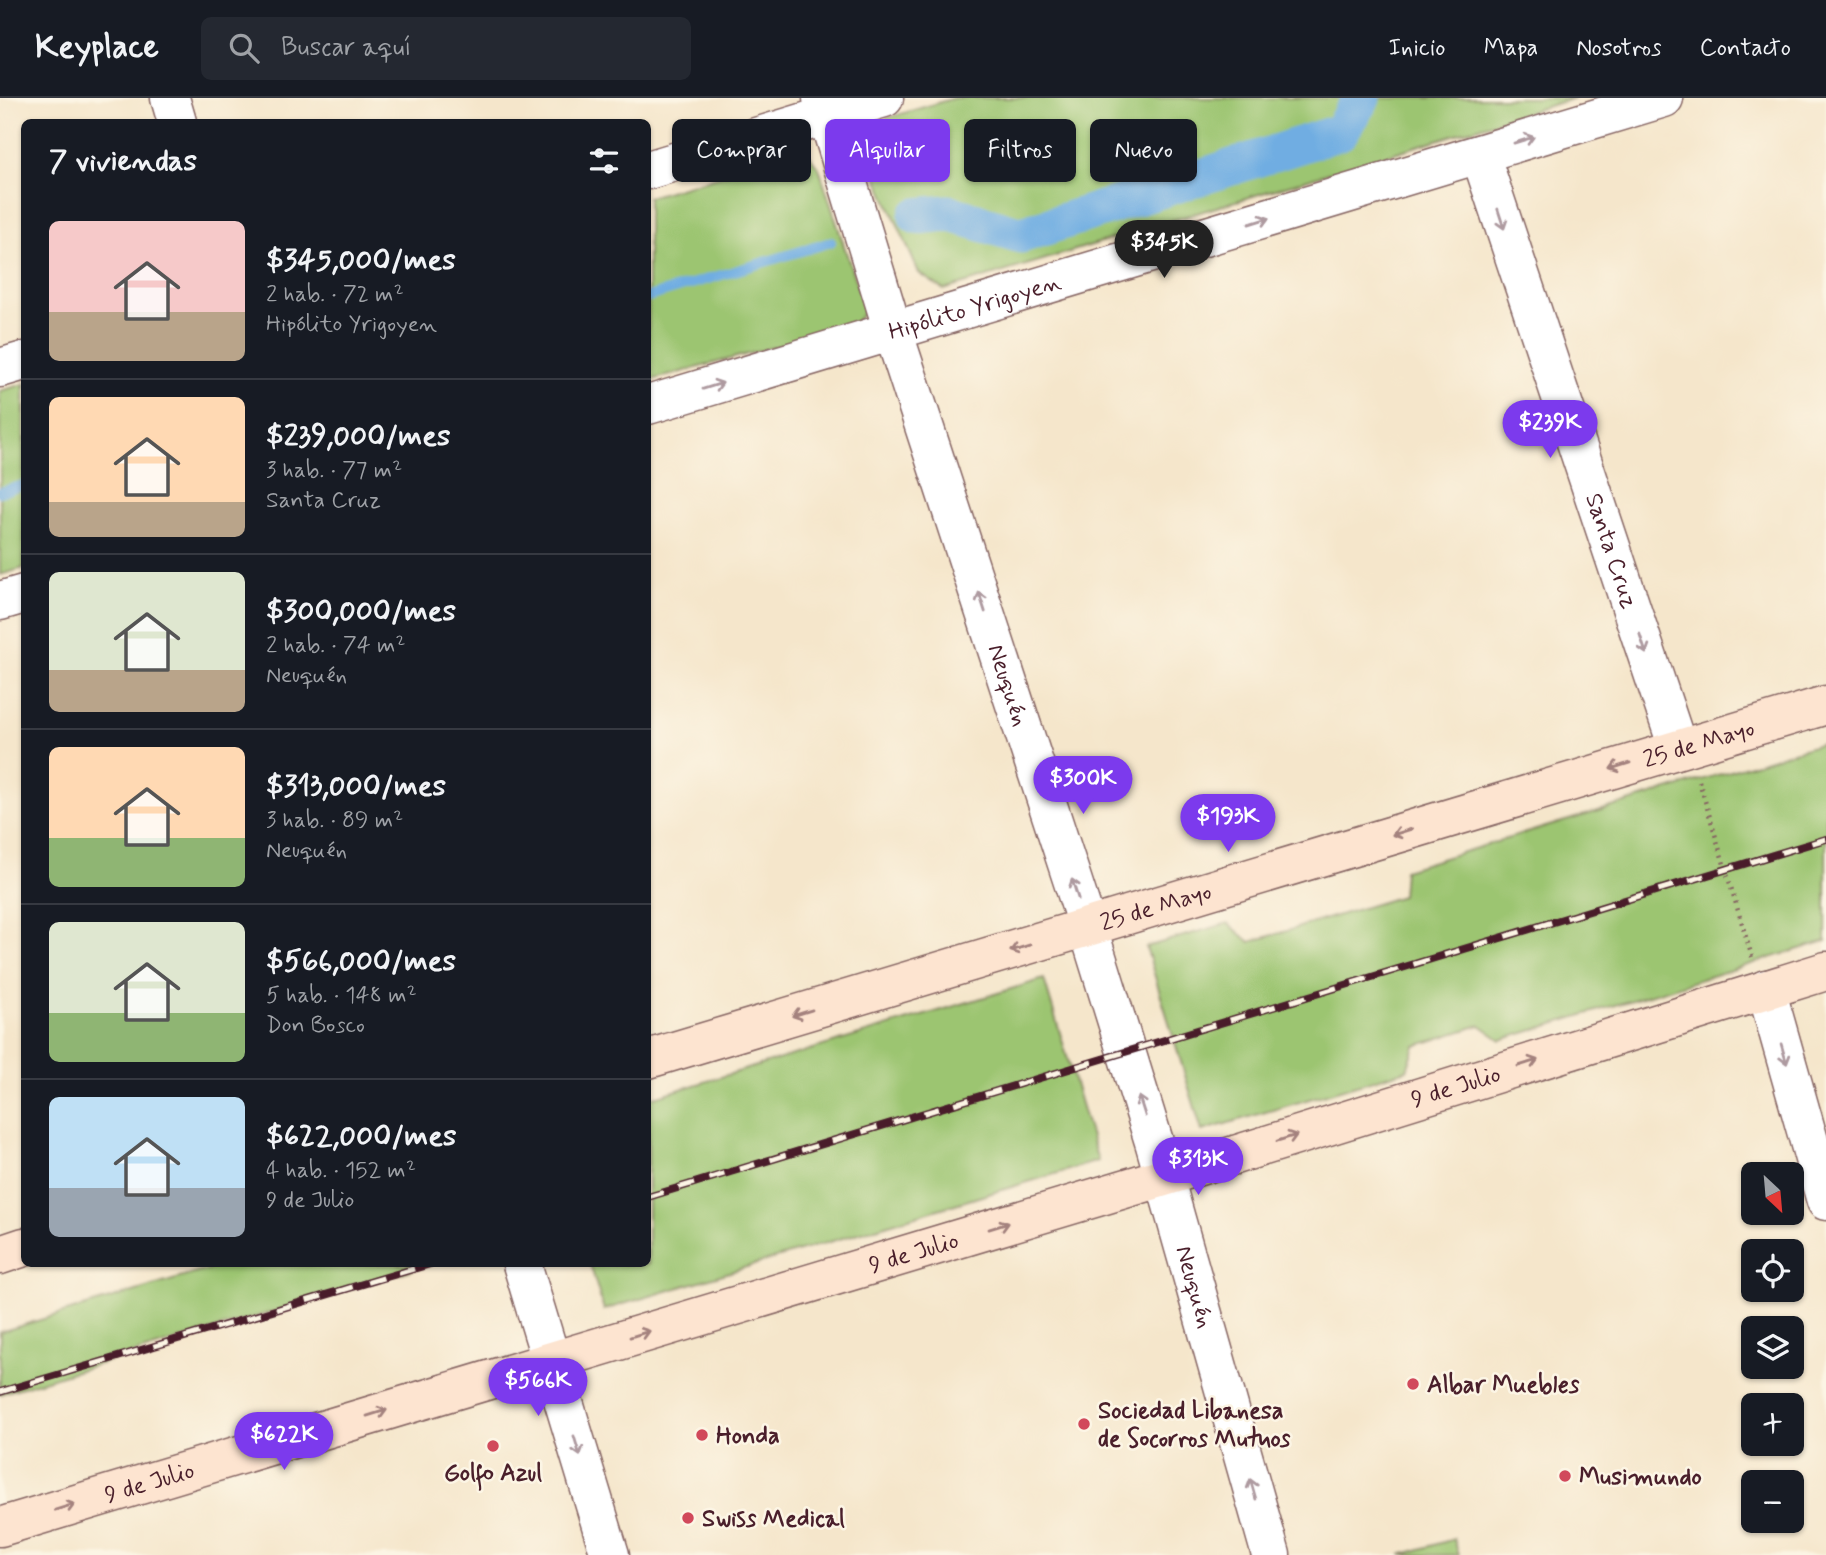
<!DOCTYPE html>
<html lang="es">
<head>
<meta charset="utf-8">
<style>
	body { margin:0; font-family:Mynerve,sans-serif; background:#242831; color:#f1f3f6; height:100vh; display:flex; flex-direction:column; font-size:26px; white-space:nowrap }
	* { box-sizing:border-box; margin:0 }
	p { font-size:23px; color:#9ea1a6 }
	.icon { flex:none; width:38px; height:38px; fill:none; stroke:currentColor; stroke-width:2; stroke-linecap:round; stroke-linejoin:round }
	.map { position:relative; flex:1; overflow:hidden }
	.details { position:absolute; left:21px; top:21px; width:630px; height:1148px; display:flex; flex-direction:column; background:#171b24; border-radius:10px; box-shadow:0 2px 5px #0004 }
	.details>* { flex:none }
	.hud { position:absolute; left:672px; top:21px; width:665px; height:63px; display:flex; gap:14px }
	.needle { width:46px; rotate:154deg }
	.fabs { position:absolute; left:1741px; top:1064px; display:grid; gap:14px }
	.fabs a { display:grid; place-items:center; width:63px; height:63px; border-radius:10px; background:#171b24; box-shadow:0 2px 5px #0004; font-size:35px }
	.price { position:absolute; translate:-50% -60px; padding:0 16px; border-radius:24px; background:#7c3aed; color:#fff; font-size:23px; line-height:46px; filter:drop-shadow(0 2px 4px #0008) }
	.price::after { content:''; position:absolute; left:50%; top:42px; width:21px; height:16px; margin-left:-10px; background:inherit; clip-path:polygon(0 0,100% 0,50% 100%) }
	.price.selected { background:#222; color:#fff }
	ul { padding:0; list-style:none }
	li { display:flex; align-items:center; gap:21px; height:175px; padding:0 28px }
	li+li { border-top:2px solid #363941 }
	li span { display:grid; place-items:center; flex:none; width:196px; height:140px; border-radius:10px; color:#555 }
	li>.icon { margin-inline-start:auto }
	span .icon { width:84px; height:84px; fill:#fffc; stroke-width:1 }
	li b { font-size:30px }
	h2 { display:flex; justify-content:space-between; align-items:center; height:84px; padding:0 28px; font-size:30px }
	.tag { padding:0 24px; border-radius:10px; background:#171b24; box-shadow:0 2px 5px #0004; font-size:24px; line-height:63px }
	.tag.selected { background:#7c3aed; color:#fff }
	header { display:flex; align-items:center; gap:42px; box-sizing:border-box; height:98px; padding:0 35px; background:#171b24; border-bottom:2px solid #363941 }
	header strong { font-size:33px }
	nav { display:flex; gap:38px; margin-inline-start:auto; font-size:24px }
	.search { width:490px; height:63px; background:#242831; display:flex; align-items:center; gap:18px; box-sizing:border-box; padding:0 24px; border-radius:10px; color:#9ea1a6; font-size:26px }
	.map>svg:first-child { display:block }
	.green { fill:#9cc571; stroke:#73724e; stroke-width:2 }
	.lines { fill:none; stroke-linecap:round; stroke-linejoin:round }
	.stream { stroke:#6fade2; stroke-width:10 }
	.canal { stroke:#6fade2; stroke-width:37 }
	.minor-casing { stroke:#866563; stroke-width:41 }
	.tertiary-casing { stroke:#866563; stroke-width:41 }
	.secondary-casing { stroke:#866563; stroke-width:41 }
	.path { stroke:#866563; stroke-width:4.5; stroke-dasharray:2 5; stroke-linecap:butt }
	.minor { stroke:#fff; stroke-width:38 }
	.tertiary { stroke:#fff; stroke-width:38 }
	.secondary { stroke:#fde4d0; stroke-width:38 }
	.rail-casing { stroke:#4a1f2b; stroke-width:8 }
	.rail { stroke:#fcf5e5; stroke-width:5; stroke-dasharray:16; stroke-linecap:butt }
	.oneway { stroke:#ae9aa0 }
	.oneway2 { stroke:#a4827e }
	.poi-dot { fill:#d1495b; stroke:#fcf5e5; stroke-width:2.5 }
	.labels { text-anchor:middle; stroke-width:5; stroke-linejoin:round; paint-order:stroke }
	.street-label { font-size:24px; fill:#4a1f2b; stroke:#fcf5e5 }
	.poi-label { font-size:24px; font-weight:bold; fill:#4a1f2b; stroke:#fcf5e5; text-anchor:start }
</style>
</head>
<body>
<header>
<strong>Keyplace</strong>
<div class="search"><svg class="icon" aria-label="search" viewBox="0 0 24 24"><circle cx="10" cy="10" r="6"/><path d="M15 15l6 6"/></svg>Buscar aquí</div>
<nav><a>Inicio</a><a>Mapa</a><a>Nosotros</a><a>Contacto</a></nav>
</header>
<div class="map">
<svg width="1826" height="1457" viewBox="0 0 1826 1457">
	<rect width="100%" height="100%" fill="#fcf5e5"/>
	<filter id="ink" filterUnits="userSpaceOnUse"><feTurbulence type="fractalNoise" baseFrequency=".0143" numOctaves="2"/><feDisplacementMap in="SourceGraphic" scale="14" xChannelSelector="R" yChannelSelector="G"/><feConvolveMatrix kernelMatrix="1 2 1 2 8 2 1 2 1" color-interpolation-filters="sRGB"/></filter>
	<filter id="wash" filterUnits="userSpaceOnUse"><feTurbulence type="fractalNoise" baseFrequency=".00686" numOctaves="4" result="noise"/><feDisplacementMap in="SourceGraphic" scale="28" xChannelSelector="R" yChannelSelector="G"/><feGaussianBlur stdDeviation="1.57" result="paint"/><feColorMatrix in="noise" values="0 0 0 0 0 0 0 0 0 0 0 0 0 0 0 0 0 1.4 0 .05"/><feComposite in="paint" operator="in"/></filter>
	<g filter="url(#wash)">
		<rect width="100%" height="100%" fill="#f5e6cb"/>
		<!-- green -->
		<path class="green" d="M 954,0 L 1575,0 L 944,192 L 919,175 L 864,50 L 872,40 L 871,36 L 877,34 L 887,20 Z
			M 806,53 L 819,70 L 865,213 L 852,228 L 648,283 L 648,99 Z
			M 24,286 L 24,470 L 0,477 L 0,293 Z
			M 1826,644 L 1826,843 L 1501,942 L 1480,927 L 1415,948 L 1407,972 L 1202,1033 L 1146,849 L 1228,825 L 1250,844 L 1402,798 L 1404,772 Z
			M 1044,881 L 1098,1063 L 604,1212 L 590,1166 L 648,1166 L 648,1001 Z
			M 226,1166 L 431,1166 L 0,1296 L 0,1234 Z
			M 1454,1441 L 1459,1457 L 1401,1457 L 1407,1455 Z"/>
		<g class="lines">
			<!-- stream -->
			<path class="stream" d="M 648,199 L 831,144
				M 0,394 L 24,387"/>
			<!-- canal -->
			<path class="canal" d="M 917,118 L 948,115 L 1021,137 L 1340,34 L 1362,0"/>
		</g>
	</g>
	<g filter="url(#ink)">
		<g class="lines">
			<!-- minor casing -->
			<g class="minor-casing">
				<g id="minor">
					<path d="M 170,0 L 177,24"/>
					<path id="s1" d="M 822,0 L 893,233 L 1088,830 L 1155,1047 L 1271,1457"/>
					<path id="s2" d="M 1480,56 L 1678,650"/>
					<path d="M 1766,891 L 1826,1103"/>
					<path d="M 522,1166 L 610,1457"/>
				</g>
			</g>
			<!-- tertiary casing -->
			<g class="tertiary-casing">
				<g id="tertiary">
					<path d="M 648,72 L 884,0"/>
					<path d="M 0,270 L 24,263"/>
					<path id="s3" d="M 648,307 L 1664,0"/>
					<path d="M 0,503 L 24,496"/>
				</g>
			</g>
			<!-- secondary casing -->
			<g class="secondary-casing">
				<g id="secondary">
					<path id="s4" d="M 648,961 L 1826,607"/>
					<path d="M 0,1157 L 24,1149"/>
					<path id="s5" d="M 0,1429 L 1164,1079 L 1826,873"/>
				</g>
			</g>
			<!-- path -->
			<path class="path" d="M 1699,683 L 1752,859"/>
			<!-- minor -->
			<use href="#minor" class="minor"/>
			<!-- tertiary -->
			<use href="#tertiary" class="tertiary"/>
			<!-- secondary -->
			<use href="#secondary" class="secondary"/>
			<!-- rail casing -->
			<g class="rail-casing">
				<path id="rail" d="M 648,1099 L 1826,741
					M 0,1294 L 430,1166"/>
			</g>
			<!-- rail -->
			<use href="#rail" class="rail"/>
		</g>
		<!-- one-way arrows -->
		<defs><path id="oneway-shaft" d="M-6 0H5M1.5-3L5.5 0L1.5 3" fill="none" stroke-width="1.6" stroke-linecap="round" stroke-linejoin="round" transform="scale(1.75)"/></defs>
		<g class="oneway">
			<use href="#oneway-shaft" transform="translate(1524 42) rotate(-17)"/>
			<use href="#oneway-shaft" transform="translate(1501 121) rotate(72)"/>
			<use href="#oneway-shaft" transform="translate(1259 123) rotate(-17)"/>
			<use href="#oneway-shaft" transform="translate(713 288) rotate(-17)"/>
			<use href="#oneway-shaft" transform="translate(982 504) rotate(-108)"/>
			<use href="#oneway-shaft" transform="translate(1643 546) rotate(72)"/>
			<use href="#oneway-shaft" transform="translate(1075 791) rotate(-108)"/>
			<use href="#oneway-shaft" transform="translate(1784 956) rotate(74)"/>
			<use href="#oneway-shaft" transform="translate(1142 1008) rotate(-108)"/>
			<use href="#oneway-shaft" transform="translate(577 1348) rotate(73)"/>
			<use href="#oneway-shaft" transform="translate(1253 1391) rotate(-106)"/>
		</g>
		<g class="oneway2">
			<use href="#oneway-shaft" transform="translate(1620 668) rotate(163)"/>
			<use href="#oneway-shaft" transform="translate(1402 734) rotate(163)"/>
			<use href="#oneway-shaft" transform="translate(1020 850) rotate(163)"/>
			<use href="#oneway-shaft" transform="translate(802 915) rotate(163)"/>
			<use href="#oneway-shaft" transform="translate(1528 965) rotate(-17)"/>
			<use href="#oneway-shaft" transform="translate(1287 1040) rotate(-17)"/>
			<use href="#oneway-shaft" transform="translate(999 1128) rotate(-17)"/>
			<use href="#oneway-shaft" transform="translate(640 1236) rotate(-17)"/>
			<use href="#oneway-shaft" transform="translate(377 1315) rotate(-17)"/>
			<use href="#oneway-shaft" transform="translate(65 1409) rotate(-17)"/>
		</g>
	</g>
	<!-- markers -->
	<g class="poi-dot">
		<circle cx="1413" cy="1286" r="7"/>
		<circle cx="1084" cy="1326" r="7"/>
		<circle cx="702" cy="1337" r="7"/>
		<circle cx="493" cy="1348" r="7"/>
		<circle cx="1565" cy="1378" r="7"/>
		<circle cx="688" cy="1420" r="7"/>
	</g>
	<g class="labels">
		<!-- street labels -->
		<g class="street-label">
			<text dy="8" stroke="none"><textPath href="#s3" startOffset="341">Hipólito Yrigoyen</textPath></text>
			<text dy="8" stroke="none"><textPath href="#s2" startOffset="418">Santa Cruz</textPath></text>
			<text dy="8" stroke="none"><textPath href="#s1" startOffset="616">Neuquén</textPath></text>
			<text dy="8" stroke="none"><textPath href="#s4" startOffset="1097">25 de Mayo</textPath></text>
			<text dy="8" stroke="none"><textPath href="#s4" startOffset="530">25 de Mayo</textPath></text>
			<text dy="8" stroke="none"><textPath href="#s5" startOffset="1521">9 de Julio</textPath></text>
			<text dy="8" stroke="none"><textPath href="#s5" startOffset="954">9 de Julio</textPath></text>
			<text dy="8" stroke="none"><textPath href="#s1" startOffset="1246">Neuquén</textPath></text>
			<text dy="8" stroke="none"><textPath href="#s5" startOffset="156">9 de Julio</textPath></text>
		</g>
		<!-- poi labels -->
		<g class="poi-label">
			<text x="1427" y="1294">Albar Muebles</text>
			<text x="1098" y="1320">Sociedad Libanesa<tspan x="1098" dy="28">de Socorros Mutuos</tspan></text>
			<text x="716" y="1345">Honda</text>
			<text x="493" y="1382" text-anchor="middle">Golfo Azul</text>
			<text x="1579" y="1386">Musimundo</text>
			<text x="702" y="1428">Swiss Medical</text>
		</g>
	</g>
</svg>
<div class="fabs">
<a><svg class="needle" viewBox="-14 -14 28 28"><path d="M0-13l5 13h-10z" fill="#e53935"/><path d="M0 13l5-13h-10z" fill="#9ea1a6"/></svg></a>
<a><svg class="icon" aria-label="locate" viewBox="0 0 24 24"><circle cx="12" cy="12" r="6"/><path d="M12 2v4M12 18v4M2 12h4M18 12h4"/></svg></a>
<a><svg class="icon" aria-label="layers" viewBox="0 0 24 24"><path d="M12 4l9 5-9 5-9-5zM3 14l9 5 9-5"/></svg></a>
<a>+</a>
<a>−</a>
</div>
<b class="price selected" style="left:1164px;top:182px">$345K</b>
<b class="price" style="left:1550px;top:362px">$239K</b>
<b class="price" style="left:1083px;top:718px">$300K</b>
<b class="price" style="left:1228px;top:756px">$193K</b>
<b class="price" style="left:1198px;top:1099px">$313K</b>
<b class="price" style="left:538px;top:1320px">$566K</b>
<b class="price" style="left:284px;top:1374px">$622K</b>
<div class="hud">
<a class="tag">Comprar</a>
<a class="tag selected">Alquilar</a>
<a class="tag">Filtros</a>
<a class="tag">Nuevo</a>
</div>
<section class="details">
<h2>7 viviendas<svg class="icon" aria-label="filters" viewBox="0 0 24 24"><path d="M4 7h16M4 17h16"/><circle cx="9" cy="7" r="2"/><circle cx="15" cy="17" r="2"/></svg></h2>
<ul>
<li><span style="background:linear-gradient(#f6c9c9 65%,#b9a48a 0)"><svg class="icon" aria-label="home" viewBox="0 0 24 24"><path d="M3 11l9-7 9 7M6 9v11h12V9"/></svg></span><div><b>$345,000/mes</b><p>2 hab. · 72 m²</p><p>Hipólito Yrigoyen</p></div></li>
<li><span style="background:linear-gradient(#ffd9b3 75%,#b9a48a 0)"><svg class="icon" aria-label="home" viewBox="0 0 24 24"><path d="M3 11l9-7 9 7M6 9v11h12V9"/></svg></span><div><b>$239,000/mes</b><p>3 hab. · 77 m²</p><p>Santa Cruz</p></div></li>
<li><span style="background:linear-gradient(#dfe7d0 70%,#b9a48a 0)"><svg class="icon" aria-label="home" viewBox="0 0 24 24"><path d="M3 11l9-7 9 7M6 9v11h12V9"/></svg></span><div><b>$300,000/mes</b><p>2 hab. · 74 m²</p><p>Neuquén</p></div></li>
<li><span style="background:linear-gradient(#ffd9b3 65%,#8fb573 0)"><svg class="icon" aria-label="home" viewBox="0 0 24 24"><path d="M3 11l9-7 9 7M6 9v11h12V9"/></svg></span><div><b>$313,000/mes</b><p>3 hab. · 89 m²</p><p>Neuquén</p></div></li>
<li><span style="background:linear-gradient(#dfe7d0 65%,#8fb573 0)"><svg class="icon" aria-label="home" viewBox="0 0 24 24"><path d="M3 11l9-7 9 7M6 9v11h12V9"/></svg></span><div><b>$566,000/mes</b><p>5 hab. · 148 m²</p><p>Don Bosco</p></div></li>
<li><span style="background:linear-gradient(#bfe0f5 65%,#9aa5b1 0)"><svg class="icon" aria-label="home" viewBox="0 0 24 24"><path d="M3 11l9-7 9 7M6 9v11h12V9"/></svg></span><div><b>$622,000/mes</b><p>4 hab. · 152 m²</p><p>9 de Julio</p></div></li>
</ul>
</section>
</div>
</body>
</html>
